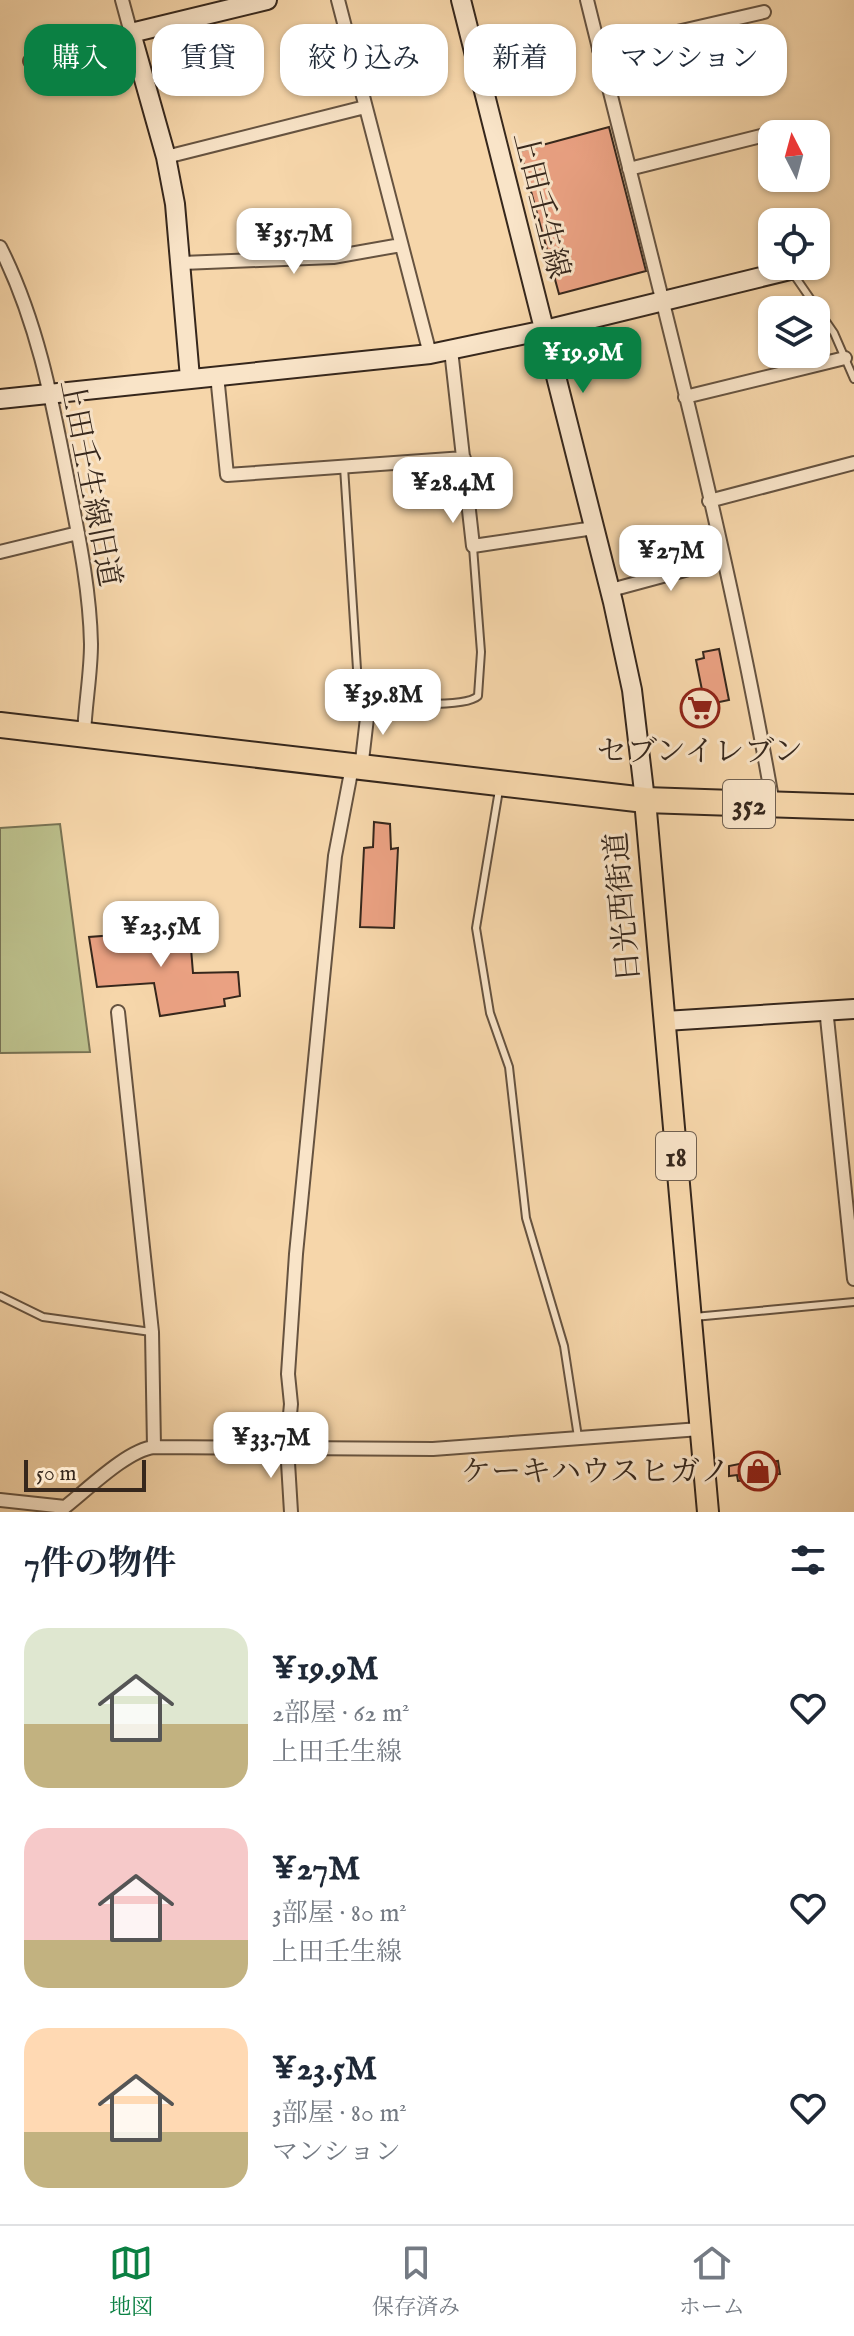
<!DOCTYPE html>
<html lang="ja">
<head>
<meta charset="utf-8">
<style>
	body { margin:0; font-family:"IM FELL English","Noto Serif JP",serif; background:#f2f2f3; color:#1f2937; height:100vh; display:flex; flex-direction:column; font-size:30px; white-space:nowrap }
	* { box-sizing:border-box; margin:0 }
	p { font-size:26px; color:#747a83 }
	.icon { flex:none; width:44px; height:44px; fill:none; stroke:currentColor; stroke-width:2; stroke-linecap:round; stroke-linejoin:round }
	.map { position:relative; height:1512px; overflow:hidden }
	.panel { display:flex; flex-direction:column; background:#fff; flex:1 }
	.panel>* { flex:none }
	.top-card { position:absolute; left:24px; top:24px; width:806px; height:72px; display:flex; gap:16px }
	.needle { width:52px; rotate:354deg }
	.buttons { position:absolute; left:758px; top:120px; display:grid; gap:16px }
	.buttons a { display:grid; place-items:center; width:72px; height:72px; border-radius:16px; background:#fff; box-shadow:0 2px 6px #0004; font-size:40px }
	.scale { position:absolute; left:24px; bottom:20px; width:122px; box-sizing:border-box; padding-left:8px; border:4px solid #36271c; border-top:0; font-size:22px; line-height:28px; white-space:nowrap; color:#36271c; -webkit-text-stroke:6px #f9e4c8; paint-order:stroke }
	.price { position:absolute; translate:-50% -68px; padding:0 18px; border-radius:16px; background:#fff; color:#222; font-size:26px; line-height:52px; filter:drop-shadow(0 2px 4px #0008) }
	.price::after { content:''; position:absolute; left:50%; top:48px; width:24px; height:18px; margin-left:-12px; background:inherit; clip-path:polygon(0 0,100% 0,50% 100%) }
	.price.on { background:#0b8043; color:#fff }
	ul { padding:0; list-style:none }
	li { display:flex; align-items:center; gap:24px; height:200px; padding:0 24px }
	li span { display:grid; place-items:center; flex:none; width:224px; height:160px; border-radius:24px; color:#555 }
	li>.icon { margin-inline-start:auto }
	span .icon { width:96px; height:96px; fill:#fffc; stroke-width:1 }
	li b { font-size:34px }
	h2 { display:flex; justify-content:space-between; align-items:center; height:96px; padding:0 24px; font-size:34px }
	.pill { padding:0 28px; border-radius:24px; background:#fff; box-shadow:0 2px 6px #0004; font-size:28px; line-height:72px }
	.pill.on { background:#0b8043; color:#fff }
	.tabs { display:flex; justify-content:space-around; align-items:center; height:112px; border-top:2px solid #e0e1e3; background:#fff; font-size:22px; color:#747a83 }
	.tabs a { display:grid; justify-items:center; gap:4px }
	.tabs .on { color:#0b8043 }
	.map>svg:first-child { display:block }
	.green { fill:#bbbe8a; stroke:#787253; stroke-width:2 }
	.building { fill:#eaa182; stroke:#36271c; stroke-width:2 }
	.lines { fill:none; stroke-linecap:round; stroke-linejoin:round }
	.lane-casing { stroke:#665340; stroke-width:10 }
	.street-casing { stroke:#665340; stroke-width:16 }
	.secondary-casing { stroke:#36271c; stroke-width:22 }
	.primary-casing { stroke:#36271c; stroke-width:24 }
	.highway-casing { stroke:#36271c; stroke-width:28 }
	.lane { stroke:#f9e4c8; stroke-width:6 }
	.street { stroke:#f9e4c8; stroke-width:12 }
	.secondary { stroke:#f9e4c8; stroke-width:18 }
	.primary { stroke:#f6d6aa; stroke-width:20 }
	.highway { stroke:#f6d6aa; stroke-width:24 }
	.labels { text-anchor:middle; stroke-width:6; stroke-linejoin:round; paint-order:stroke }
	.shield { fill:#f9e4c8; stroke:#706050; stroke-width:2 }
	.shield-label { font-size:28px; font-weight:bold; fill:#36271c }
	.street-label { font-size:30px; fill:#36271c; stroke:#f9e4c8 }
	.poi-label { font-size:30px; fill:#36271c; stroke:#f9e4c8 }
</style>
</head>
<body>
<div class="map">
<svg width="854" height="1512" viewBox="0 0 854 1512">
	<rect width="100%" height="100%" fill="#f6d6aa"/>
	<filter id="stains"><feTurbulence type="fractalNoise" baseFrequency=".0025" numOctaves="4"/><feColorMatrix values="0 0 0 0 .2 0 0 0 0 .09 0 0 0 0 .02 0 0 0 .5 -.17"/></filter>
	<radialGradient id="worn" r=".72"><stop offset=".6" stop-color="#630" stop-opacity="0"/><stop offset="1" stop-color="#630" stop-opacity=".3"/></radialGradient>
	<!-- green -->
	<path class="green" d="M 60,824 L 90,1052 L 0,1053 L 0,828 Z"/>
	<!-- building -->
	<path class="building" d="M 609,127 L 646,271 L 559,294 L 520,151 Z
		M 719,649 L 729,700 L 705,705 L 696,660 L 704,658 L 703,652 Z
		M 374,822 L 390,824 L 391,849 L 398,848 L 394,928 L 360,927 L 364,848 L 373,847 Z
		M 189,924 L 193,973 L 238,972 L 240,996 L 224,999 L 225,1006 L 160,1016 L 154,983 L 97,987 L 89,937 L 155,932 L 155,928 Z
		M 769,1458 L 771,1462 L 778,1461 L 780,1474 L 758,1475 L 759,1479 L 738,1481 L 737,1475 L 729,1476 L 729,1466 Z"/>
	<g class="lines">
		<!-- lane casing -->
		<g class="lane-casing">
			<path id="lane" d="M 792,272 L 834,333 L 854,379
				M 344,467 L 359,700 C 380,703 464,709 478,696 L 481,652 L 473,547
				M 499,790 L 476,928 L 490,1013 L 509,1067 L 526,1218 L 564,1346 L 578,1437
				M 0,1296 L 43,1317 L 151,1332
				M 694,1317 L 854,1302"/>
		</g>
		<!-- street casing -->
		<g class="street-casing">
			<path id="street" d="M 338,0 L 430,354
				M 587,0 C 653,267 726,533 773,804
				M 599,50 L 764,12
				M 30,61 L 131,33 L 122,0
				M 166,157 L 365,107
				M 629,169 L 773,133
				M 0,247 C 38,322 53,405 69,487 C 79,538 90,591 91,644 C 91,674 85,705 84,735
				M 182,263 L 333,257 L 401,245
				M 451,350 L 473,546 L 594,528
				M 217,375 L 227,475 L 464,458
				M 685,397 L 845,358
				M 709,501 L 854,463
				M 0,552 L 78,533
				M 611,590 L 722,560
				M 361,769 L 369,701
				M 826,1008 L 854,1279
				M 118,1012 L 152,1332 L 154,1447
				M 0,1500 L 65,1507 C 87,1490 127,1450 154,1447 L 433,1449 L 700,1429
				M 291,1512 L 287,1446 L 291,1404 L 288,1374 L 296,1254 L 335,856 L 352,767"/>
		</g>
		<!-- secondary casing -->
		<g class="secondary-casing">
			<path id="secondary" d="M 461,0 L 613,602 L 632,690 L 645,800
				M 190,378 L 175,204 L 166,157 L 131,33 L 267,0
				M 0,399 L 430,354 L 545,330 L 790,270
				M 665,1021 L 854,1009"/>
		</g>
		<!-- primary casing -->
		<g class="primary-casing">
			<path id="primary" d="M 645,800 L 708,1512"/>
		</g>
		<!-- highway casing -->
		<g class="highway-casing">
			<path id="highway" d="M 0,725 L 645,800 L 854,807"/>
		</g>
		<!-- lane -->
		<use href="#lane" class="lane"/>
		<!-- street -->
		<use href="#street" class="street"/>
		<!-- secondary -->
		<use href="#secondary" class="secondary"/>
		<!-- primary -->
		<use href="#primary" class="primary"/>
		<!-- highway -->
		<use href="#highway" class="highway"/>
	</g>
	<!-- icons -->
	<defs>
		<g id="supermarket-ring" transform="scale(2)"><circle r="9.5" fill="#f9e4c8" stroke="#8f2418" stroke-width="1.5"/><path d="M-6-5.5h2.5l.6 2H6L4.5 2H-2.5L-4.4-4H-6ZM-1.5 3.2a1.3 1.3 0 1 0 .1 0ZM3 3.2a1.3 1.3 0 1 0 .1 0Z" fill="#8f2418"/></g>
		<g id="shop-ring" transform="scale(2)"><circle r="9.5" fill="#f9e4c8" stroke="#8f2418" stroke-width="1.5"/><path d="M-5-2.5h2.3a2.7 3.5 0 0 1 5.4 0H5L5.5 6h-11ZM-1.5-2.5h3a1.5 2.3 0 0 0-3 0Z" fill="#8f2418"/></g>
	</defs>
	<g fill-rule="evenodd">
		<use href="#supermarket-ring" x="700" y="708"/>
		<use href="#shop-ring" x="758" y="1471"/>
	</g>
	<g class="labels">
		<!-- shield labels -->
		<g class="shield">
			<rect x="723" y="780" width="52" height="48" rx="6"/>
			<rect x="656" y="1132" width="40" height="48" rx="6"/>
		</g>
		<g class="shield-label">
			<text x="749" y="814">352</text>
			<text x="676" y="1166">18</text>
		</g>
		<!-- street labels -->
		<g class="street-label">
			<text transform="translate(542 205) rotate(76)" y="10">上田壬生線</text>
			<text transform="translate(91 483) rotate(79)" y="10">上田壬生線旧道</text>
			<text transform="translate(622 907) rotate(-95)" y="10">日光西街道</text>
		</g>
		<!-- poi labels -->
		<g class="poi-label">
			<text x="700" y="761">セブンイレブン</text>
			<text x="730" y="1481" text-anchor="end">ケーキハウスヒガノ</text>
		</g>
	</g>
	<rect width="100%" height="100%" filter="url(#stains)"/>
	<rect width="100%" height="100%" fill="url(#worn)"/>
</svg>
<div class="buttons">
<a><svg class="needle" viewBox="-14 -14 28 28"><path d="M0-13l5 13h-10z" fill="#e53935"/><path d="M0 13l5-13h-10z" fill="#747a83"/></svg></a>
<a><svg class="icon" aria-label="locate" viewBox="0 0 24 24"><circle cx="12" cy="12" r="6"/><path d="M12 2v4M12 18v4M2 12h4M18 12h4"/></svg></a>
<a><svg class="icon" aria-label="layers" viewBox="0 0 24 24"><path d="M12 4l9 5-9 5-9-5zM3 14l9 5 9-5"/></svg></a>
</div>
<div class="scale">50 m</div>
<b class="price" style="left:294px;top:276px">¥35.7M</b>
<b class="price on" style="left:583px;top:395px">¥19.9M</b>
<b class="price" style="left:453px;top:525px">¥28.4M</b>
<b class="price" style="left:671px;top:593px">¥27M</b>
<b class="price" style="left:383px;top:737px">¥39.8M</b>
<b class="price" style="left:161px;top:969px">¥23.5M</b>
<b class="price" style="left:271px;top:1480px">¥33.7M</b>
<div class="top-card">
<a class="pill on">購入</a>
<a class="pill">賃貸</a>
<a class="pill">絞り込み</a>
<a class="pill">新着</a>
<a class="pill">マンション</a>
</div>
</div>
<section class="panel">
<h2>7件の物件<svg class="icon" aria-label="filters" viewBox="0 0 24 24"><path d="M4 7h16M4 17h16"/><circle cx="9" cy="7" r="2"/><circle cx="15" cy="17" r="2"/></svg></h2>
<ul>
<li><span style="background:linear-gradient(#dfe7d0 60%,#c2b280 0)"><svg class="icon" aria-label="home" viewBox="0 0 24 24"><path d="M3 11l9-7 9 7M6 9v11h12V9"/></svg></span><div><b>¥19.9M</b><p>2部屋 · 62 m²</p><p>上田壬生線</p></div><svg class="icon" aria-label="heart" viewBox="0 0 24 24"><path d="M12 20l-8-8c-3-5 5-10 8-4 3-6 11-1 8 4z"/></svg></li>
<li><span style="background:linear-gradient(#f6c9c9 70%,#c2b280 0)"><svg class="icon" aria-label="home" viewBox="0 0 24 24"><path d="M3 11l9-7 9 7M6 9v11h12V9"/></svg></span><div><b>¥27M</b><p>3部屋 · 80 m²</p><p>上田壬生線</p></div><svg class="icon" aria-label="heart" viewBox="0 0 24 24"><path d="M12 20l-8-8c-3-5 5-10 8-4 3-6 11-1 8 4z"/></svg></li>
<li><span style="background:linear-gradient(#ffd9b3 65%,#c2b280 0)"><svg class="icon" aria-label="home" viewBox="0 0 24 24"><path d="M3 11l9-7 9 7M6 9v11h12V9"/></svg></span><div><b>¥23.5M</b><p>3部屋 · 80 m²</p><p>マンション</p></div><svg class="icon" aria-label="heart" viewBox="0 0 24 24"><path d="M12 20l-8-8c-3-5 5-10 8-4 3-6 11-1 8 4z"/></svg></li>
</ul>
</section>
<nav class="tabs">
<a class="on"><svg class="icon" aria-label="map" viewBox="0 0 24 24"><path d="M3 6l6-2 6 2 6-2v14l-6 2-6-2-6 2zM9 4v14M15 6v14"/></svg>地図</a>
<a><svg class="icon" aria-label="saved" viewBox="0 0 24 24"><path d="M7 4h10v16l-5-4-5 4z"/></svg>保存済み</a>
<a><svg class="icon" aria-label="home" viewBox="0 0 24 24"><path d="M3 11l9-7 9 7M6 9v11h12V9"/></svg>ホーム</a>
</nav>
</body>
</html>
